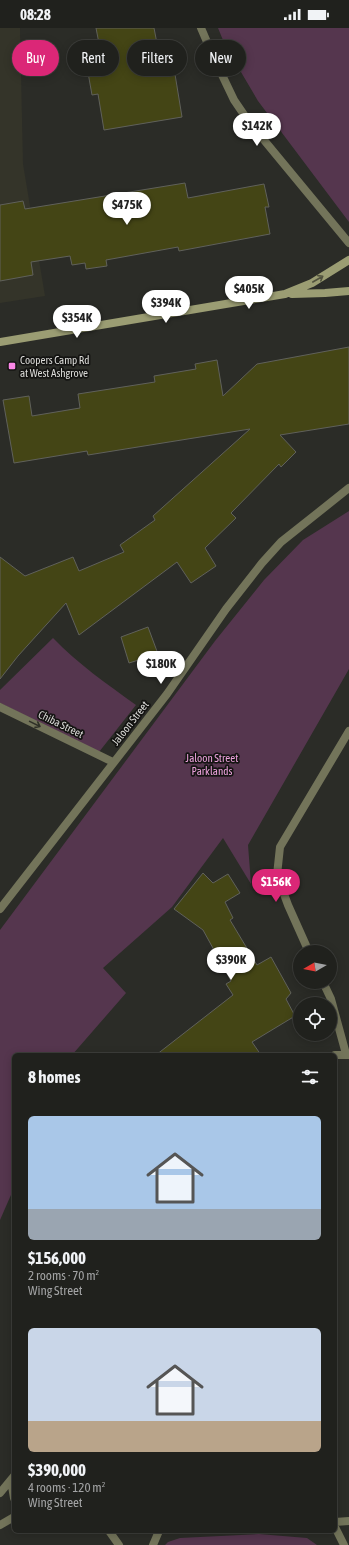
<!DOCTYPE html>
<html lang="en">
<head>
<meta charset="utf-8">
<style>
	body { margin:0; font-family:"Asap Condensed",sans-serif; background:#2d2e2a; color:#f1f3f6; height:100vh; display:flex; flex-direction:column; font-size:15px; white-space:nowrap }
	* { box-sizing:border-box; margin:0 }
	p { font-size:13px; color:#a2a3a4 }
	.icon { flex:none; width:22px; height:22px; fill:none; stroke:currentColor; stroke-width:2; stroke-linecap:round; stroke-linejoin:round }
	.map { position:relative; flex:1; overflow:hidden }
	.panel { position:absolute; left:12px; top:1025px; width:325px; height:480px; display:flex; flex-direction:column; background:#20211d; border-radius:6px; box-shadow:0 2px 10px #0003,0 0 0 1px #3d3e3b }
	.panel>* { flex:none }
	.guide { position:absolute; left:12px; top:12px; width:325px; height:36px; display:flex; gap:8px }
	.needle { width:26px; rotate:261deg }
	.controls { position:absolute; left:293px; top:917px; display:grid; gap:8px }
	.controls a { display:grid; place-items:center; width:44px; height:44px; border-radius:50%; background:#20211d; box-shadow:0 2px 10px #0003,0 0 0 1px #3d3e3b; font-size:20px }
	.price { position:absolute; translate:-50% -34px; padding:0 9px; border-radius:14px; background:#fff; color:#222; font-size:13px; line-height:26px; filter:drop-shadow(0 1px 2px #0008) }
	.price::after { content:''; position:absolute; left:50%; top:24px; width:12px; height:9px; margin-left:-6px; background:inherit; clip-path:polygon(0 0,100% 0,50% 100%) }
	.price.active { background:#db2777; color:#fff }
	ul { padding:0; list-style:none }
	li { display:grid; align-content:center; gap:8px; height:212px; padding:0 16px }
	li span { display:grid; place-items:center; height:124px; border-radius:6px; color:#555 }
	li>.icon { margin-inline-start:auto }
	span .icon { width:72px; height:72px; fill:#fffc; stroke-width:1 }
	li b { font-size:17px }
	h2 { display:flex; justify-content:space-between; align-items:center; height:48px; padding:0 16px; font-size:17px }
	.chip { padding:0 14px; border-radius:18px; background:#20211d; box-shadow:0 2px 10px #0003,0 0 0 1px #3d3e3b; font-size:14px; line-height:36px }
	.chip.active { background:#db2777; color:#fff }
	.status { display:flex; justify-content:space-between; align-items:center; height:28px; padding:0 20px; background:#20211d; direction:ltr }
	.status svg { height:11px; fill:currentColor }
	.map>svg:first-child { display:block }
	.built { fill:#343429 }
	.green { fill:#55364e }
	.building { fill:#444515; stroke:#60615b }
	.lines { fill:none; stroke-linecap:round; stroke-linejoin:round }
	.service { stroke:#73745a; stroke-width:8 }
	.minor { stroke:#73745a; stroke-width:8 }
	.secondary { stroke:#9b9d73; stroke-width:8 }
	.oneway { stroke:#51523e }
	.oneway2 { stroke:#303128 }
	.poi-dot { fill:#fb87e6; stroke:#141412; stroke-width:1.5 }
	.labels { text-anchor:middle; stroke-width:3.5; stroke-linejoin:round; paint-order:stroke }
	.poi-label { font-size:11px; fill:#dbdbd8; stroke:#141412; text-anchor:start }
	.street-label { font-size:11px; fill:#dbdbd8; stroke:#141412 }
	.park-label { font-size:11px; fill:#eda2dd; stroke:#141412 }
</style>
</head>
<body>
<div class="status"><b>08:28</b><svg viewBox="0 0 49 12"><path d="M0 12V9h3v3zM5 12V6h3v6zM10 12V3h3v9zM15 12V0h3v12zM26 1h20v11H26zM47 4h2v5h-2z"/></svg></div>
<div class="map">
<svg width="349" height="1517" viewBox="0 0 349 1517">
	<rect width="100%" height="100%" fill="#2b2c27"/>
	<!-- built -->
	<path class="built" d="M 0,0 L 20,0 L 23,136 L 45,268 L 0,275 Z"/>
	<!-- green -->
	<path class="green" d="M 218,0 L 349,0 L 349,194 L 258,73 L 225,17 Z
		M 349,483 L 349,641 L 248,817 L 251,856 L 223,810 L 172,879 L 103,940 L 126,965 L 72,1027 L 14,1027 L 14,1160 L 0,1192 L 0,902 L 215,613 L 264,552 L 303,512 Z
		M 53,610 C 78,636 107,656 136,677 L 99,724 L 0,675 L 0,662 Z
		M 259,1506 L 307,1510 L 317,1517 L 165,1517 L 168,1514 L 180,1510 Z"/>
	<!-- building -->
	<path class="building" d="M 96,0 L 154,0 L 161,36 L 173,34 L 182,89 L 104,102 L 98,66 L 92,67 L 87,39 L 103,36 Z
		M 185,155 L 188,170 L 264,156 L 269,179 L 265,179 L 270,206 L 179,223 L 178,219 L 106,232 L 107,238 L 86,241 L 85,235 L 72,237 L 70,228 L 31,234 L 33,247 L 0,253 L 0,177 L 23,173 L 25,181 Z
		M 349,319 L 349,396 L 280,407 L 296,424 L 281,439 L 279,436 L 231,485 L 236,490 L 205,520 L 216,538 L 191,555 L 177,534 L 79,607 L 66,575 L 18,628 L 0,651 L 0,529 L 25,548 L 73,529 L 79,543 L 124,524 L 120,517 L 155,492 L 153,488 L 250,401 L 88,427 L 87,423 L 14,435 L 3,372 L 29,368 L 32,388 L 80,380 L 78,366 L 155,354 L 154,348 L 196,341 L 195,336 L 217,332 L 223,368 L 257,336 Z
		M 148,599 L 158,626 L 129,635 L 121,609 Z
		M 203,845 L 213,855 L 228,846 L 240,865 L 225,874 L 233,890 L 230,892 L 257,937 L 271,929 L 291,965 L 286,971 L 295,988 L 252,1014 L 261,1027 L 156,1027 L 233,967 L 226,956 L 231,953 L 203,902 L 174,881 Z"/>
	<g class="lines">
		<!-- service -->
		<path class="service" d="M 0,679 L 113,734"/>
		<!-- minor -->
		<path class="minor" d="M 201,0 L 213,28 L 234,72 L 249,94 L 349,215
			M 0,881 L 167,666 L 226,581 L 262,535 L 281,514 L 349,460
			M 309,924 L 288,877 L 277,847 L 280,819 L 349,703
			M 323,954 L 331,971 L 346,1026
			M 335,1027 L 349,1027
			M 11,1452 L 14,1470
			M 0,1465 L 14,1448
			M 335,1494 L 349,1493
			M 0,1497 L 14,1489
			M 335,1499 L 344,1517
			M 109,1503 L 119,1517
			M 153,1517 L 159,1503"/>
		<!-- secondary -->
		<path class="secondary" d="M 292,266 L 325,265 L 349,263
			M 0,314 L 285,266 L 312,255 L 349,232"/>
	</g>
	<!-- one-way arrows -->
	<defs><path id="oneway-shaft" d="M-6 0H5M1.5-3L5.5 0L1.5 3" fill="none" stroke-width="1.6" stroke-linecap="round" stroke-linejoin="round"/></defs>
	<use class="oneway" href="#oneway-shaft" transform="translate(318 251) rotate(-30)"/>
	<use class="oneway2" href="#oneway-shaft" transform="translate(35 696) rotate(26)"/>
	<!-- markers -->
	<rect class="poi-dot" x="8" y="334" width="8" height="8" rx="2"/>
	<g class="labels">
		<!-- poi labels -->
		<g class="poi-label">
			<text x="20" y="336">Coopers Camp Rd<tspan x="20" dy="13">at West Ashgrove</tspan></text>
		</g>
		<!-- street labels -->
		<g class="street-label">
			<text transform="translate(130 695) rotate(-52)" y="4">Jaloon Street</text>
			<text transform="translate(61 696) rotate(26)" y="4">Chiba Street</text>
		</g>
		<!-- park labels -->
		<g class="park-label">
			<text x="212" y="734">Jaloon Street<tspan x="212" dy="13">Parklands</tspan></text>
		</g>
	</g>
</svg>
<div class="controls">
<a><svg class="needle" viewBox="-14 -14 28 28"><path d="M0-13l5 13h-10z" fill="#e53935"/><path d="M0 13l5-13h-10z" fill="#a2a3a4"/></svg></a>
<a><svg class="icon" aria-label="locate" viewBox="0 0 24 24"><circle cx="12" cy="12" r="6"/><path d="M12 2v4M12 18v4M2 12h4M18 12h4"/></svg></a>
</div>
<b class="price" style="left:257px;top:119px">$142K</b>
<b class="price" style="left:127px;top:198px">$475K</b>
<b class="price" style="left:249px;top:282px">$405K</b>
<b class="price" style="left:166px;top:296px">$394K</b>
<b class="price" style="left:77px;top:311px">$354K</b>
<b class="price" style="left:161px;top:657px">$180K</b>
<b class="price active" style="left:276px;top:875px">$156K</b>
<b class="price" style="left:231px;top:953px">$390K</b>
<div class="guide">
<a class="chip active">Buy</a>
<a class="chip">Rent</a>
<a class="chip">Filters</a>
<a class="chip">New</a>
</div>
<section class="panel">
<h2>8 homes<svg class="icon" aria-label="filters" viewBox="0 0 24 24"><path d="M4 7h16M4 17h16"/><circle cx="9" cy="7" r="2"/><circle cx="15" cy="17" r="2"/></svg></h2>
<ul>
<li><span style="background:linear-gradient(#a9c7e8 75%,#9aa5b1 0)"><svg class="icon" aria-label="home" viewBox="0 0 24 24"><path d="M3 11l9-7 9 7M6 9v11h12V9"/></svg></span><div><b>$156,000</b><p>2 rooms · 70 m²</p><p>Wing Street</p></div></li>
<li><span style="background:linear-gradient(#c9d6e8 75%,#b9a48a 0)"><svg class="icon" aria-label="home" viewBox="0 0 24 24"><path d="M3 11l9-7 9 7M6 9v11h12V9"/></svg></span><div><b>$390,000</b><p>4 rooms · 120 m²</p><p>Wing Street</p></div></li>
</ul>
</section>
</div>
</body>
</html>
